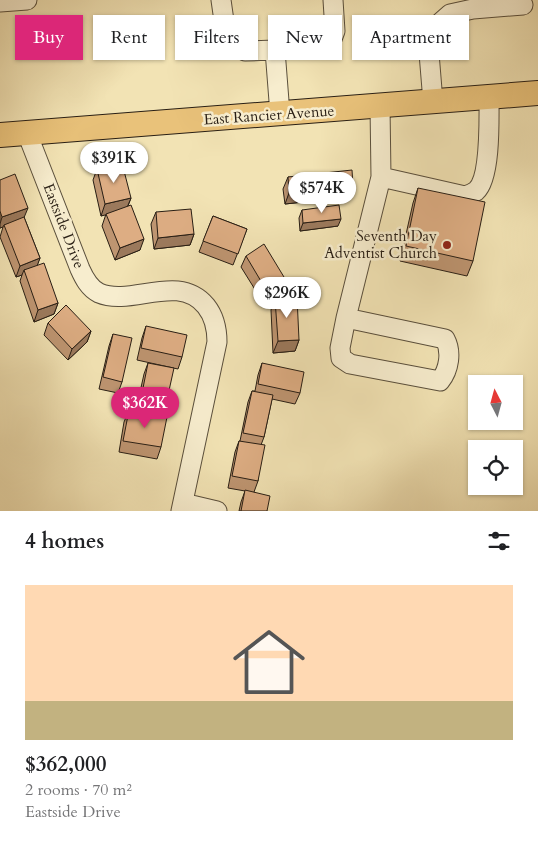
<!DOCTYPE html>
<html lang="en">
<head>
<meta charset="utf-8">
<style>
	body { margin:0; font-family:Cardo,serif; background:#f2f2f2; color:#202124; height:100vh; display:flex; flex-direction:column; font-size:19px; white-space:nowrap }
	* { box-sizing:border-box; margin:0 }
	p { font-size:16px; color:#757577 }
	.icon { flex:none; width:28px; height:28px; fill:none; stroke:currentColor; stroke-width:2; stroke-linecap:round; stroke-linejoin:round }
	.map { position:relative; height:511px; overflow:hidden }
	.sheet { display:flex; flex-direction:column; background:#fff; flex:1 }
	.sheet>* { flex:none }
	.guide { position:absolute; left:15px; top:15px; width:509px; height:45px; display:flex; gap:10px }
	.needle { width:32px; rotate:354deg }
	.tools { position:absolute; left:468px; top:375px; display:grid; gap:10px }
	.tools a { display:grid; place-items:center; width:55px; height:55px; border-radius:0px; background:#fff; box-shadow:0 1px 4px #0004; font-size:25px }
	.price { position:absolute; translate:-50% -42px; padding:0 11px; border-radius:18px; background:#fff; color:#222; font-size:16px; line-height:32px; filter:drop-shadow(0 1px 2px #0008) }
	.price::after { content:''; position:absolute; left:50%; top:30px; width:15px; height:11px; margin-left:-8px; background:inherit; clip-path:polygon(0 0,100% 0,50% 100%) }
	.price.selected { background:#db2777; color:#fff }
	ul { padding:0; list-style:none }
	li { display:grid; align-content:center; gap:10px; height:265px; padding:0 25px }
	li+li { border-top:1px solid #e0e0e0 }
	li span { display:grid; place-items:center; height:155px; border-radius:0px; color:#555 }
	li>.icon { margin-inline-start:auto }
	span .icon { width:90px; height:90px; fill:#fffc; stroke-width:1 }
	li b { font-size:21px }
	h2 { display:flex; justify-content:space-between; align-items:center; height:60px; padding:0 25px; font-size:21px }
	.pill { padding:0 18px; border-radius:0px; background:#fff; box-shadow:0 1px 4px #0004; font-size:18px; line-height:45px }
	.pill.selected { background:#db2777; color:#fff }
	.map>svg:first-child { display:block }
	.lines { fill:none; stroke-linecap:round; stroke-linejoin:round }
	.minor-casing { stroke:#5a4f3c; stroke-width:21 }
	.major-casing { stroke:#281e14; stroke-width:26 }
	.minor { stroke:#f7edce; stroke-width:19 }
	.major { stroke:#e9c27a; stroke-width:24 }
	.wall { fill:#be9571; stroke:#281e14 }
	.shaded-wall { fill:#9b795c; stroke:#281e14 }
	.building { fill:#ddad83; stroke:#281e14 }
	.poi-dot { fill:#8f2418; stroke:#f7edce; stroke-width:2 }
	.labels { text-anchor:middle; stroke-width:5; stroke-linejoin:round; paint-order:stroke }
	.street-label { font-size:15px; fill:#281e14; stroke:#f7edce }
	.poi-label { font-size:15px; fill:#281e14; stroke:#f7edce; text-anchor:end }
</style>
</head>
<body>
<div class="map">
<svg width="538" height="511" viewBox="0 0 538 511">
	<rect width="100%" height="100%" fill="#f2e3b4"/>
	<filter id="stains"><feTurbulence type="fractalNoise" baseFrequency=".004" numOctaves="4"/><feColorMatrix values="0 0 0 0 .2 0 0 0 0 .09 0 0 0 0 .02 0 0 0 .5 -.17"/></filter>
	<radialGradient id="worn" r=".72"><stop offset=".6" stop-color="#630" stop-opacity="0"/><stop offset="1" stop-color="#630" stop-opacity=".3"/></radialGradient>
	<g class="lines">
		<!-- minor casing -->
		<g class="minor-casing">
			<path id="minor" d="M 221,0 L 226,35 L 230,44 L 245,51 L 275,50 L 308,45 L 332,39 L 335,31 L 333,0
				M 0,2 L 27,0
				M 275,50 L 280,114
				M 433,102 L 429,53 L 433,29 L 450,14 L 473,9 L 523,5
				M 27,133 L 80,269 C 84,278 89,288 99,293 C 132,307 178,272 206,306 C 214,316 217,329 217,342 L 181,511
				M 381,177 L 465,196 C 468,195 473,193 476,191 C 491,178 489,117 489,97
				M 346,318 L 445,339 C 452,352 449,370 440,381 L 350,364 L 341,358 L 340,348 L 346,318 L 381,177 L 380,106
				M 183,503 L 217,511"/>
		</g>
		<!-- major casing -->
		<g class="major-casing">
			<path id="major" d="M 0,135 L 538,93"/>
		</g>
		<!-- minor -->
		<use href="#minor" class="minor"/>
		<!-- major -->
		<use href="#major" class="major"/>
	</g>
	<!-- wall -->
	<path class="wall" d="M 97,169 L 131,198 L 128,206 L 140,250 L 115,260 L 102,226 L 106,214 L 101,216 L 93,180 Z
		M 288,177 L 353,186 L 349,197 L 285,204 L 283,189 Z
		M 0,180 L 24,217 L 40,258 L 37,265 L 58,303 L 54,314 L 34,322 L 20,281 L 22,275 L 16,277 L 0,237 L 3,227 L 0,228 Z
		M 418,188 L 473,261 L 467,276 L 400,261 L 413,203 Z
		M 302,210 L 338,226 L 300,231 L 299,218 Z
		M 156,212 L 194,234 L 190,245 L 154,249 L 151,224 Z
		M 213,216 L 247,229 L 233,265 L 199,252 Z
		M 246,256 L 283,293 L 264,304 L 241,267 Z
		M 275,299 L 299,340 L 295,351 L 273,353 L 271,310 Z
		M 48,323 L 91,331 L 87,342 L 68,360 L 44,335 Z
		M 146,326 L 182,357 L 178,369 L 137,360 L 142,338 Z
		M 113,334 L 122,382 L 118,393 L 99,389 L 109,346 Z
		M 148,363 L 166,404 L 162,415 L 136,410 L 144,374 Z
		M 262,363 L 300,393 L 295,404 L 272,399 L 264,437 L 261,445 L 258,481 L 254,492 L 267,511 L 239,511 L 241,502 L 245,491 L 228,488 L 235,452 L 239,441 L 240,441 L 248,402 L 252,391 L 255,391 L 258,375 Z
		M 129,410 L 161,447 L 157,459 L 119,452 L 124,422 Z"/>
	<!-- shaded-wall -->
	<path class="shaded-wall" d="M 353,186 L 349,197 L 285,204 L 289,193 Z
		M 131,198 L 126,210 L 101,216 L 105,204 Z
		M 28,208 L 23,220 L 4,225 L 3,227 L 0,228 L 0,224 L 2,217 Z
		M 341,219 L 338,226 L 300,231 L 303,223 Z
		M 194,234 L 190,245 L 154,249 L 158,238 Z
		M 144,239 L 140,250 L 115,260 L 120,248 Z
		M 40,258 L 36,269 L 24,270 L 22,275 L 16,277 L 20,266 Z
		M 287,282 L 283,293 L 264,304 L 268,293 Z
		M 58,303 L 54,314 L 34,322 L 38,310 Z
		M 91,331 L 87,342 L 68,360 L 72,349 Z
		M 299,340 L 295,351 L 273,353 L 278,341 Z"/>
	<!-- building -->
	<path class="building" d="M 122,163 L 131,198 L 105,204 L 97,169 Z
		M 352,170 L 353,186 L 289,193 L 288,177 Z
		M 15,174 L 28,208 L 2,217 L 0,211 L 0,180 Z
		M 418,188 L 485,202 L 473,261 L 406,246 Z
		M 131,205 L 144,239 L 120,248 L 106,214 Z
		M 339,205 L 341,219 L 303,223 L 302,210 Z
		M 191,209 L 194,234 L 158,238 L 156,212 Z
		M 213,216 L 247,229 L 238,254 L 203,241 Z
		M 24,217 L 40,258 L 20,266 L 4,225 Z
		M 264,244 L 287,282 L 268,293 L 246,256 Z
		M 44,263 L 58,303 L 38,310 L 24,270 Z
		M 297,297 L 299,340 L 278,341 L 275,299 Z
		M 66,305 L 91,331 L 72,349 L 48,323 Z
		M 146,326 L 187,335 L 182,357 L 141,348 Z
		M 113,334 L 132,338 L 122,382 L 103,377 Z
		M 148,363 L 174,368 L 166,404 L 141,398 Z
		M 262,363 L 304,372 L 300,393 L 258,384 Z
		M 252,391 L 273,395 L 264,437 L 243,433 Z
		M 129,410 L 167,417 L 161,447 L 123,441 Z
		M 239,441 L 265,445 L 258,481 L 232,476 Z
		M 245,490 L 270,496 L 267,511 L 241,511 Z"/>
	<!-- markers -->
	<circle class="poi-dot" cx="447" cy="245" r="5"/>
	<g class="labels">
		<!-- street labels -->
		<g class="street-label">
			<text transform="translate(269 115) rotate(-4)" y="5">East Rancier Avenue</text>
			<text transform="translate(64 226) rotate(69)" y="5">Eastside Drive</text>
		</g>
		<!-- poi labels -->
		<g class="poi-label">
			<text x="437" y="241">Seventh Day<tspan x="437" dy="17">Adventist Church</tspan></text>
		</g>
	</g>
	<rect width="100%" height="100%" filter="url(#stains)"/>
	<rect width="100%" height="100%" fill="url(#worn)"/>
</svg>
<div class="tools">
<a><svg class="needle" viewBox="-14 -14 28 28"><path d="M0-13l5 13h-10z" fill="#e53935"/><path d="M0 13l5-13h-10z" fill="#757577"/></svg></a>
<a><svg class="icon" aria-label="locate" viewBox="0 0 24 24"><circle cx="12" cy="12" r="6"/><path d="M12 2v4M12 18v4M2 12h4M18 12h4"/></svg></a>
</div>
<b class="price" style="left:114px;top:184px">$391K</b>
<b class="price" style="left:322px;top:214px">$574K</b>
<b class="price" style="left:287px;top:319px">$296K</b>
<b class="price selected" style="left:145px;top:429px">$362K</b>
<div class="guide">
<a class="pill selected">Buy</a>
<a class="pill">Rent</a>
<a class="pill">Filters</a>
<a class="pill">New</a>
<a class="pill">Apartment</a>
</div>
</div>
<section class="sheet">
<h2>4 homes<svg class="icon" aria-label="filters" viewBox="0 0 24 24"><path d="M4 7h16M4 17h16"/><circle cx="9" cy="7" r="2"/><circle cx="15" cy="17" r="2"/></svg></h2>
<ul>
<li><span style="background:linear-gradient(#ffd9b3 75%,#c2b280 0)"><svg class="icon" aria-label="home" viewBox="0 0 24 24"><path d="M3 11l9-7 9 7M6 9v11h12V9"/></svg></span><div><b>$362,000</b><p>2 rooms · 70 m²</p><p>Eastside Drive</p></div></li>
</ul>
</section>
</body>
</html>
